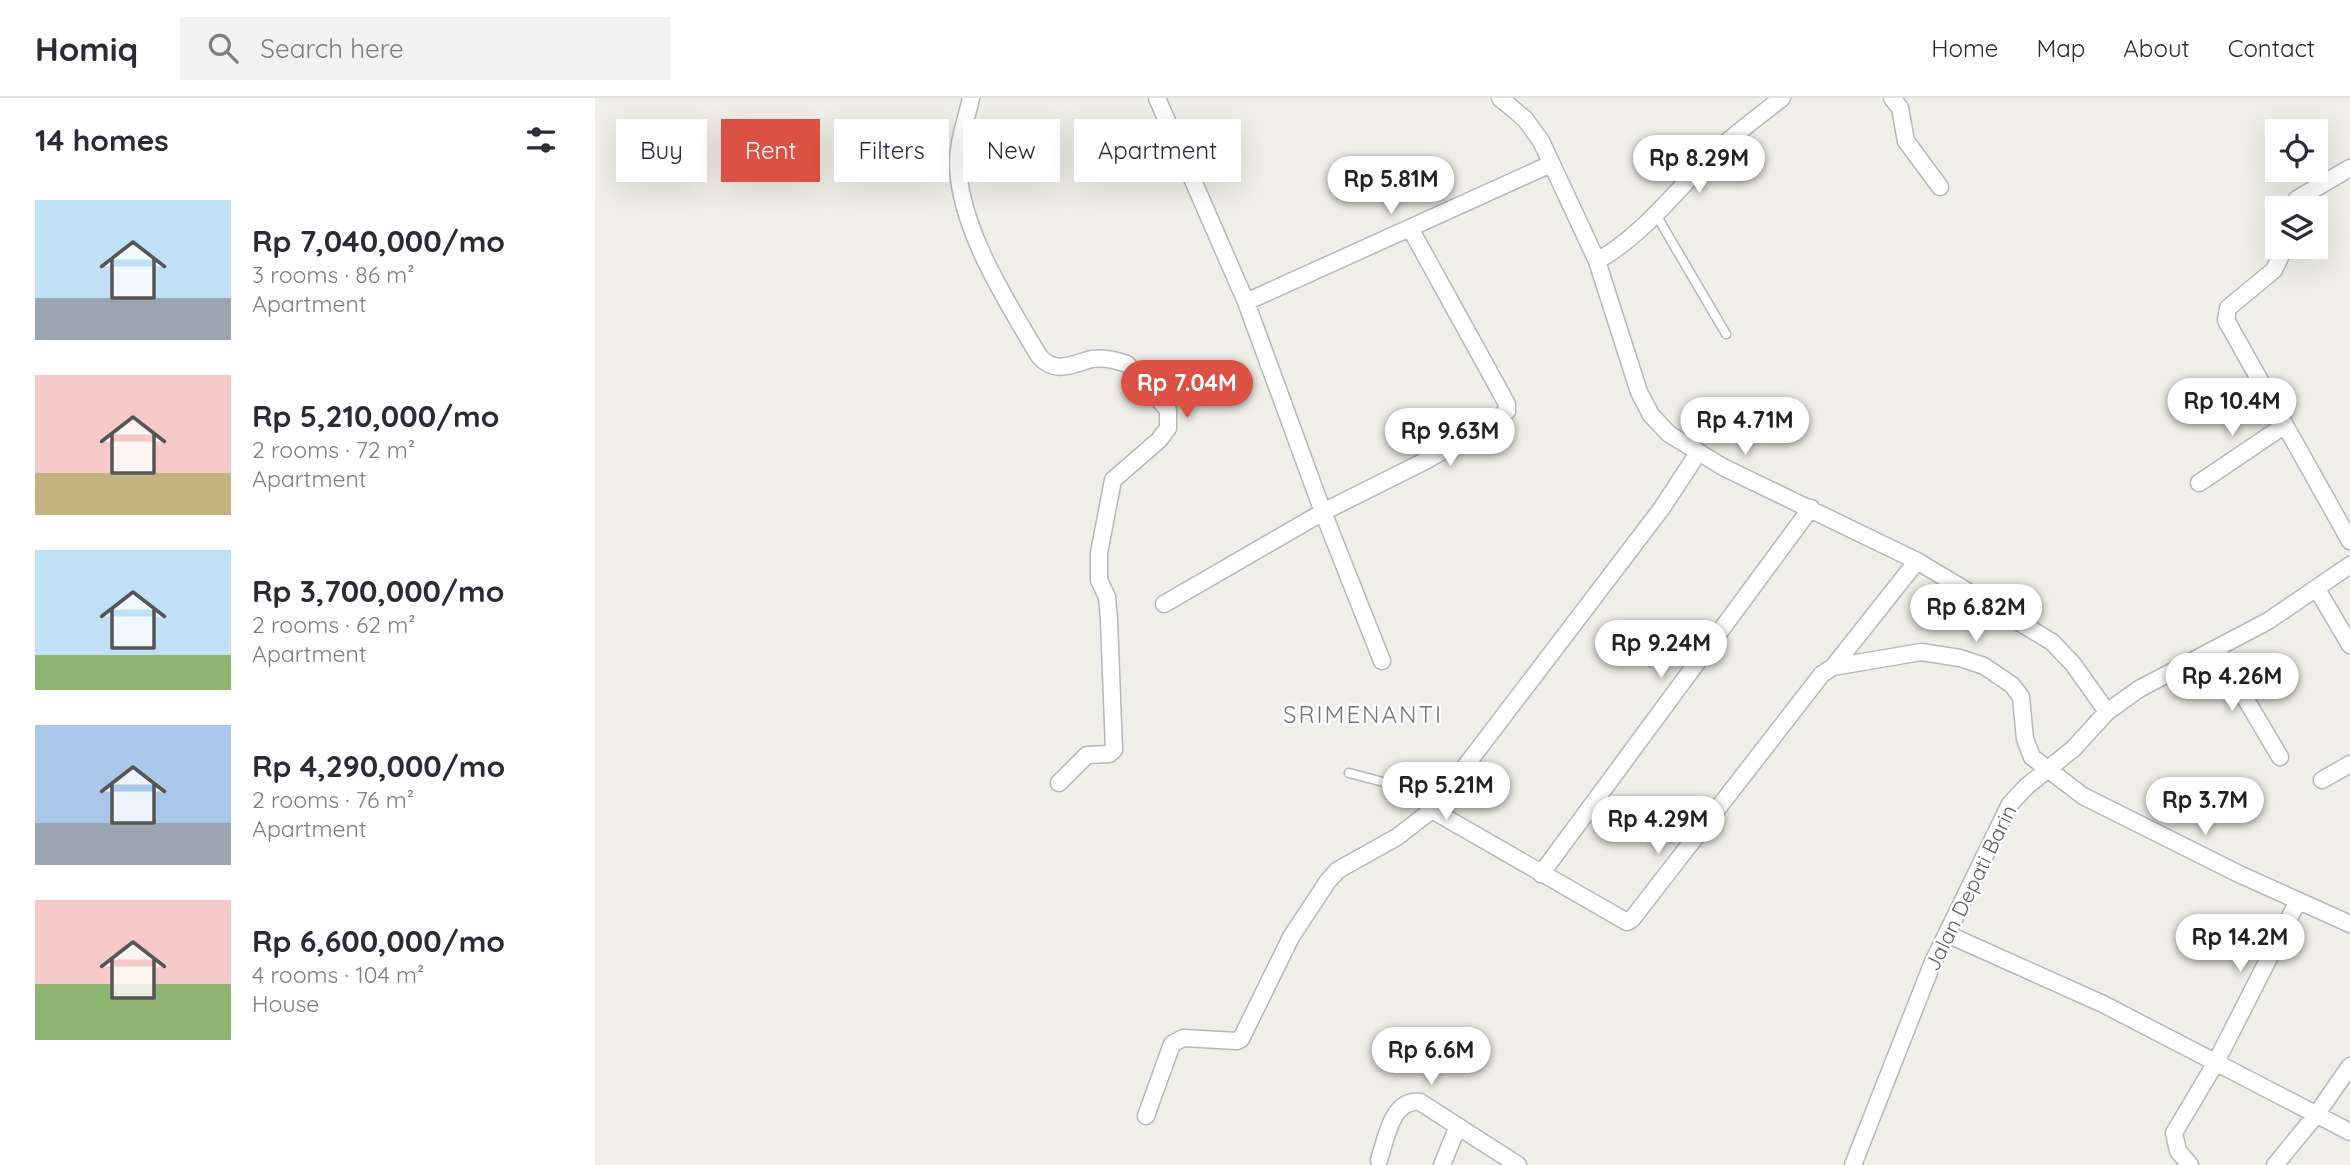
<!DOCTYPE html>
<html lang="en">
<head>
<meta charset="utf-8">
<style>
	body { margin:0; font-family:Quicksand,sans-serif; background:#f2f2f3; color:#2b2b33; height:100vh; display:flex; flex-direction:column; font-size:26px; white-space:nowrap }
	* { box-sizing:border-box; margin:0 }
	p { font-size:23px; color:#7c7c81 }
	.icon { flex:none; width:38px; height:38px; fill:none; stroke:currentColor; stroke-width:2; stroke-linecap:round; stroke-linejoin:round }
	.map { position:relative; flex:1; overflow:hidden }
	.details { display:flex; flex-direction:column; background:#fff; width:595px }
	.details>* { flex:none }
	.banner { position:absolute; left:21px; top:21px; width:665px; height:63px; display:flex; gap:14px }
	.fabs { position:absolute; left:1670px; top:21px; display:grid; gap:14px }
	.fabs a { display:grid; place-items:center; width:63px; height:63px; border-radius:0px; background:#fff; box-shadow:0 7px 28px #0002; font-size:35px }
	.price { position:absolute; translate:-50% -60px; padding:0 16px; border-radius:24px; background:#fff; color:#222; font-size:23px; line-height:46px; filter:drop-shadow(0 2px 4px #0008) }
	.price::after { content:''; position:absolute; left:50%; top:42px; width:21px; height:16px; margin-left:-10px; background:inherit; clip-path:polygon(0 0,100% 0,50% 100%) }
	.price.selected { background:#db5143; color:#fff }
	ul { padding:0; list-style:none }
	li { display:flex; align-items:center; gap:21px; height:175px; padding:0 35px }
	li span { display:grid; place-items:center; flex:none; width:196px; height:140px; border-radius:0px; color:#555 }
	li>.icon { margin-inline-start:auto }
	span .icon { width:84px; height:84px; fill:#fffc; stroke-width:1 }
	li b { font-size:30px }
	h2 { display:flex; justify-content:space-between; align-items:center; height:84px; padding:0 35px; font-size:30px }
	.chip { padding:0 24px; border-radius:0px; background:#fff; box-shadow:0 7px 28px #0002; font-size:24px; line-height:63px }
	.chip.selected { background:#db5143; color:#fff }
	header { display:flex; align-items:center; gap:42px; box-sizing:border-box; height:98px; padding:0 35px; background:#fff; border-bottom:2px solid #e1e1e2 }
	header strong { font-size:33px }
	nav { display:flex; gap:38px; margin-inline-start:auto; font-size:24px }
	.search { width:490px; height:63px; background:#f2f2f3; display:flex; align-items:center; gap:18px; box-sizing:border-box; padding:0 24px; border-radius:0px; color:#7c7c81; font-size:26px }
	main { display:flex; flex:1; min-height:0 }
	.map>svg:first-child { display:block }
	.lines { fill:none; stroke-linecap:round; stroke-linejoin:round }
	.lane-casing { stroke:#b5b8bb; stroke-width:11 }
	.street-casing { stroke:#b5b8bb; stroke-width:19 }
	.lane { stroke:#fff; stroke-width:8 }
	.street { stroke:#fff; stroke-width:16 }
	.labels { text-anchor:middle; stroke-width:5; stroke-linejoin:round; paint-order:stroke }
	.street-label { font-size:21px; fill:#5f6367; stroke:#fff }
	.quarter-label { font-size:24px; letter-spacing:2px; fill:#707579; stroke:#fff }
</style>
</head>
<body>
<header>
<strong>Homiq</strong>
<div class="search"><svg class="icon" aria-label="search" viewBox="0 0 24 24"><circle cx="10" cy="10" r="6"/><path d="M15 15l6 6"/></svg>Search here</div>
<nav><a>Home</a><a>Map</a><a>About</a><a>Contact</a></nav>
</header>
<main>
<section class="details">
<h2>14 homes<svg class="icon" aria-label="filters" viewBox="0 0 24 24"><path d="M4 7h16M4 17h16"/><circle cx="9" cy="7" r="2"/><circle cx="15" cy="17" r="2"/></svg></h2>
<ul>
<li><span style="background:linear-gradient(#bfe0f5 70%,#9aa5b1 0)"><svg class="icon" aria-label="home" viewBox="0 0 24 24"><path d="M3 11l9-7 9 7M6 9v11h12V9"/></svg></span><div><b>Rp 7,040,000/mo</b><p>3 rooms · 86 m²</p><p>Apartment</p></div></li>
<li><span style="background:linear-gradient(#f6c9c9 70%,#c2b280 0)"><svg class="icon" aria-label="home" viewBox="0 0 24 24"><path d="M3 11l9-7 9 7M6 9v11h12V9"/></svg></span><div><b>Rp 5,210,000/mo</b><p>2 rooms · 72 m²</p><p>Apartment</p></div></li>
<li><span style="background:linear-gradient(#bfe0f5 75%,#8fb573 0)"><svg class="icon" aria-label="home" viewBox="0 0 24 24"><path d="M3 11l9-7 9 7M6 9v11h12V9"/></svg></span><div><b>Rp 3,700,000/mo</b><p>2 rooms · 62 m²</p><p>Apartment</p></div></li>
<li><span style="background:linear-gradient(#a9c7e8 70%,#9aa5b1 0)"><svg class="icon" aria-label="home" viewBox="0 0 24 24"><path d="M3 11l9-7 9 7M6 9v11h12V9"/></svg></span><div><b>Rp 4,290,000/mo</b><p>2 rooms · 76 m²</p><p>Apartment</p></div></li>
<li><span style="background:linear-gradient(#f6c9c9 60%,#8fb573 0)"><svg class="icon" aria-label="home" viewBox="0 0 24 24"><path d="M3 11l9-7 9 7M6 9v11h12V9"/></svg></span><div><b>Rp 6,600,000/mo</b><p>4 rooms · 104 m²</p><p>House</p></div></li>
</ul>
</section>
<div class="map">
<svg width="1755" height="1067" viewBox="0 0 1755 1067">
	<rect width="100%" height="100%" fill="#f0eee8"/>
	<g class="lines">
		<!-- lane casing -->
		<g class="lane-casing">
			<path id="lane" d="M 1060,115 L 1131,236
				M 754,675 L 792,685 L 837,712"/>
		</g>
		<!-- street casing -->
		<g class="street-casing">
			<path id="street" d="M 376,0 C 371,23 362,46 363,69 C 366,133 412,204 444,258 C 460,277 477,266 497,261 C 509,259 521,262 532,266 L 573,312 L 573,330 L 564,342 L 518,382 L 504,455 L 504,482 L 512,499 L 514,522 L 519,652 L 514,656 L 492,657 L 464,685
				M 562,0 L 651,204 L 728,414 L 787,563
				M 905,0 L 930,21 L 946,43 L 1002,163 L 1044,294 L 1056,317 L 1074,336 L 1128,369 L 1322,463 L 1457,544 L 1478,566 L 1512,614
				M 1297,0 L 1305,10 L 1311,43 L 1345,89
				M 1695,110 L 1702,101 L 1755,70
				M 1690,149 L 1679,172 L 1633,210 L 1631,222 L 1755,443
				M 1002,163 C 1045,139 1078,97 1112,62 C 1135,39 1162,20 1187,0
				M 651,204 L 956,66
				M 1604,385 L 1690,327
				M 1722,491 L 1755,547
				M 569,506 L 728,414 L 830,363 L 895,326 L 912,313 L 912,306 L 815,130
				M 1621,551 L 1685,659
				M 1238,569 L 1322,463
				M 1727,682 L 1755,666
				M 837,712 L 1032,824 L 1037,821 L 1227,576 L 1238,569 L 1326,554 L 1365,560 L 1389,568 L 1417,587 L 1426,599 L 1430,641 L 1437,659 L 1488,698 L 1644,776 L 1755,826
				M 946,776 L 1216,410
				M 1352,836 L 1508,906 L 1755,1034
				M 551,1018 L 577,946 L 588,940 L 642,943 L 646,941 L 696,839 L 733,783 L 743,772 L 802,739 L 837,712 L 1067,410 L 1103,355
				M 784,1062 C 791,1041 797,1000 825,1004 L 923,1067
				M 847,1067 L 863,1028
				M 1258,1067 L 1338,864 L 1415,706 L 1432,688 L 1478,651 L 1512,614 L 1544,591 L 1673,523 L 1755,467
				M 1595,1067 L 1583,1053 L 1579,1035 L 1620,966 L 1703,803
				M 1680,1067 L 1721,1017 L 1755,968"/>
		</g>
		<!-- lane -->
		<use href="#lane" class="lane"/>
		<!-- street -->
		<use href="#street" class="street"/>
	</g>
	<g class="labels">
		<!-- street labels -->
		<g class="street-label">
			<text transform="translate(1376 790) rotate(-64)" y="7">Jalan Depati Barin</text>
		</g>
		<!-- quarter labels -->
		<g class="quarter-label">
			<text x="768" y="625">SRIMENANTI</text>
		</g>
	</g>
</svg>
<div class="fabs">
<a><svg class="icon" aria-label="locate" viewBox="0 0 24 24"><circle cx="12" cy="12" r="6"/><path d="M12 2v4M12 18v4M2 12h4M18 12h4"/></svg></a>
<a><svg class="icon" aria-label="layers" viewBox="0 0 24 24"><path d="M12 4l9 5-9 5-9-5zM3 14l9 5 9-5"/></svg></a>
</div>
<b class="price" style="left:1104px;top:97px">Rp 8.29M</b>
<b class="price" style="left:796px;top:118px">Rp 5.81M</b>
<b class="price selected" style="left:592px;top:322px">Rp 7.04M</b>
<b class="price" style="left:1637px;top:340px">Rp 10.4M</b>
<b class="price" style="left:1150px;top:359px">Rp 4.71M</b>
<b class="price" style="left:855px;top:370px">Rp 9.63M</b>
<b class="price" style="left:1381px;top:546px">Rp 6.82M</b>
<b class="price" style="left:1066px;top:582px">Rp 9.24M</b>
<b class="price" style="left:1637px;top:615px">Rp 4.26M</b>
<b class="price" style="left:851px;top:724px">Rp 5.21M</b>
<b class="price" style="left:1610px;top:739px">Rp 3.7M</b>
<b class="price" style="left:1063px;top:758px">Rp 4.29M</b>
<b class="price" style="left:1645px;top:876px">Rp 14.2M</b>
<b class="price" style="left:836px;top:989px">Rp 6.6M</b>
<div class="banner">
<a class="chip">Buy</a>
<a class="chip selected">Rent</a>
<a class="chip">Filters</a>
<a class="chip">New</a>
<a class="chip">Apartment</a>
</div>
</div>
</main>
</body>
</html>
